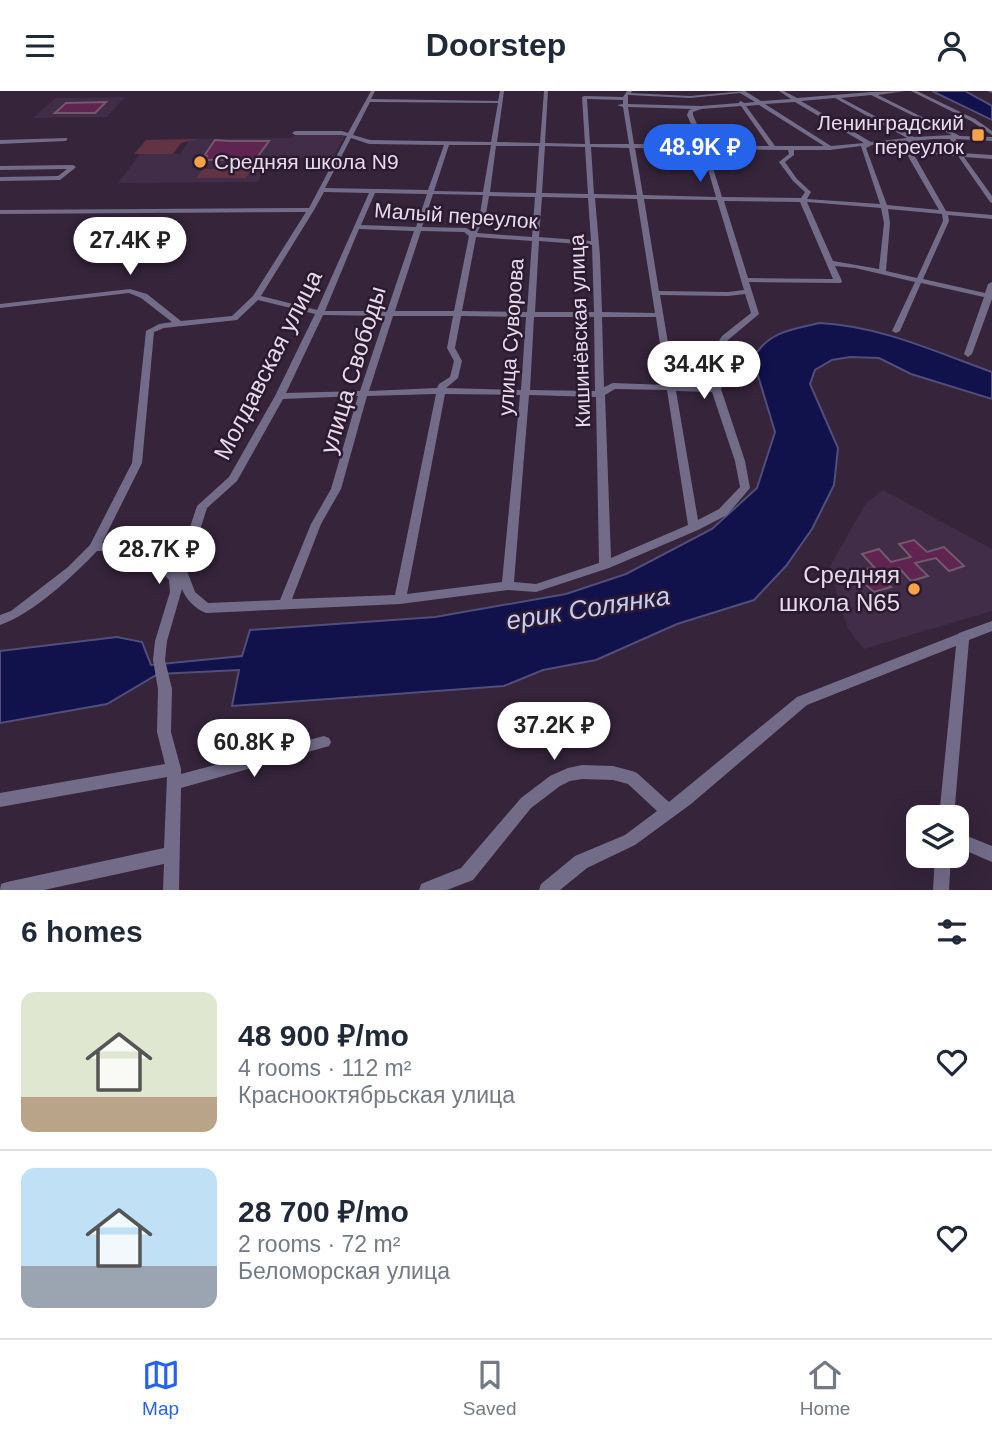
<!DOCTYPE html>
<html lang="en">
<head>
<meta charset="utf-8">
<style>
	body { margin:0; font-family:Arial,sans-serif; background:#f6f6f7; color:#1f2937; height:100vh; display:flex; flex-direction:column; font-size:26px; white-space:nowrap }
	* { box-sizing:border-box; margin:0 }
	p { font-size:23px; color:#747a83 }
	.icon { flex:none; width:38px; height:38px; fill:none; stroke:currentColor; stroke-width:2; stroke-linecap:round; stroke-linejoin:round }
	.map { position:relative; height:799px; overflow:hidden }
	.drawer { display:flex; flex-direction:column; background:#fff; flex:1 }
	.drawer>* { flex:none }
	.tools { position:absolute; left:906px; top:714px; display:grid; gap:14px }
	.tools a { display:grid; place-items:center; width:63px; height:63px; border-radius:14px; background:#fff; box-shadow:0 7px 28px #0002; font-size:35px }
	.price { position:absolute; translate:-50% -60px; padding:0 16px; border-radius:24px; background:#fff; color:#222; font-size:23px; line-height:46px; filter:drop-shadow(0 2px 4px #0008) }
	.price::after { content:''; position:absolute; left:50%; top:42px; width:21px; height:16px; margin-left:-10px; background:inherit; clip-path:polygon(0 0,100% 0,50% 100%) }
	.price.on { background:#2563eb; color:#fff }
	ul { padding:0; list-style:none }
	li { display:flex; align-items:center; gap:21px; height:175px; padding:0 21px }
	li+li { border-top:2px solid #e0e1e3 }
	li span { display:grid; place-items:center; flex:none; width:196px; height:140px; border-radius:14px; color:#555 }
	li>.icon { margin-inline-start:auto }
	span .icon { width:84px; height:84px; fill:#fffc; stroke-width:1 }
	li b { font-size:30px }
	h2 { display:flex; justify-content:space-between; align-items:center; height:84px; padding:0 21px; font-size:30px }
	header { display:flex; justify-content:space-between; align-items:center; height:91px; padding:0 21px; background:#fff; font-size:32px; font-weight:600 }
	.tab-bar { display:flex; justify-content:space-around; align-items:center; height:98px; border-top:2px solid #e0e1e3; background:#fff; font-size:19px; color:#747a83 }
	.tab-bar a { display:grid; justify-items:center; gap:4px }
	.tab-bar .on { color:#2563eb }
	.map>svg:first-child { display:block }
	.built { fill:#412d47 }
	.green { fill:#623443 }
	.water { fill:#11114b; stroke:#514e7b; stroke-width:2 }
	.building { fill:#5f2450; stroke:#74586b; stroke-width:2 }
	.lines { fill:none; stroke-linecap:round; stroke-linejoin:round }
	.minor { fill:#736c89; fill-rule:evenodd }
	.poi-dot { fill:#f6a248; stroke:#2b1a30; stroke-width:2.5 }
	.labels { text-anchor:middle; stroke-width:5; stroke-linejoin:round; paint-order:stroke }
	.far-poi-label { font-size:21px; fill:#e6dbea; stroke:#2b1a30; text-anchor:end }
	.far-street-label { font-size:21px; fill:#e6dbea; stroke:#2b1a30 }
	.street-label { font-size:24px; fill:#e6dbea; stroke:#2b1a30 }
	.poi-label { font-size:24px; fill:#e6dbea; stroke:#2b1a30; text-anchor:end }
	.water-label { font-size:26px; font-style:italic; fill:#c4cdf3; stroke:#2b1a30 }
</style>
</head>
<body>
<header><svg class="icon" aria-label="menu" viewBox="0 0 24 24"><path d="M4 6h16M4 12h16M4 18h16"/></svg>Doorstep<svg class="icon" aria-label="person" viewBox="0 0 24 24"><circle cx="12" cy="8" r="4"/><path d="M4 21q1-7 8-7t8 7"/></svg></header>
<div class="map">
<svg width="992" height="799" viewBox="0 0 992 799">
	<rect width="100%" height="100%" fill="#35243a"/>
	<!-- built -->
	<path class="built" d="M 125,6 L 107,26 L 33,27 L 55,7 Z
		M 337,42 L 345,44 L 333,67 L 269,67 L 258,91 L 118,92 L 140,63 L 180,63 L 190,48 L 291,47 L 298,43 Z
		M 883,399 L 992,458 L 992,520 L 864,558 L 848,538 L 829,477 L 866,412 Z"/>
	<!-- green -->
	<path class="green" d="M 197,48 L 181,52 L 173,63 L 134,63 L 146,49 Z
		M 203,78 L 251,78 L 246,87 L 196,87 Z"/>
	<!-- water -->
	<path class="water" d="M 932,0 L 965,0 L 992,15 L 992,29 Z
		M 820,232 C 880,235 936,261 992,281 L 992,308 L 911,283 L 879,267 L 850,266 L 832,269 L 815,279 L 810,293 L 838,357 L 834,394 L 812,438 L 786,475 L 754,509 L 677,533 L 596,569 L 543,579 L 504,595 L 232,615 L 239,579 L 158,583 L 107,613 L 0,632 L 0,560 L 117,546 L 142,551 L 151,574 L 242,565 L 250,539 L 435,526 L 566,503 L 626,483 L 712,438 L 757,397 L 775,341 L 753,268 C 767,241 792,238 820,232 Z"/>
	<!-- building -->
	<path class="building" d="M 106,11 L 95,22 L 55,22 L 66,12 Z
		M 215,49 L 229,50 L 269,50 L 256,68 L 205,69 L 207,65 L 204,65 Z
		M 914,449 L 927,461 L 944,456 L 964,475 L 949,480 L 936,467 L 915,472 L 928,485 L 911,490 L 899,477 L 878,483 L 891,496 L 874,501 L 859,488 L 856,481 L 874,476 L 862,463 L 879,458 L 891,471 L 911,466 L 899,453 Z"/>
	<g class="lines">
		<!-- minor -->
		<path class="minor" d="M 371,0 L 375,0 L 371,8 L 498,10 L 500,0 L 504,0 L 497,51 L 540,52 L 544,0 L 548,0 L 545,52 L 585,53 L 582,6 L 584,5 L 623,6 L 627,0 L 632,0 L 631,2 L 690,5 L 745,0 L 761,10 L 791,8 L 779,0 L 784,0 L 797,7 L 871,1 L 905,0 L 878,4 L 960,45 L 992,46 L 992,50 L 956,48 L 962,62 L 992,64 L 992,68 L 964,66 L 992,105 L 992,112 L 990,111 L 958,65 L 913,62 L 946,120 L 992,124 L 992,128 L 948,124 L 949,130 L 923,188 L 985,202 L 988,193 L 992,191 L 992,208 L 972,263 L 968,266 L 964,263 L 984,206 L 921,192 L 900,240 L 896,242 L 892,240 L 915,191 L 855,177 L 835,175 L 842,190 L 841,192 L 749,191 L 759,223 L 728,249 L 723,256 L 730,283 L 721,298 L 745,370 L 750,397 L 727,424 L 698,439 L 609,477 L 536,501 L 508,499 L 400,513 L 206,522 C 195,518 186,508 182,498 L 167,550 L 165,569 L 172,598 L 171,641 L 181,678 L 181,683 L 324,645 L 329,647 L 331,651 L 329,655 L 181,697 L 179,799 L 163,799 L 164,773 L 44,799 L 0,799 L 1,793 L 7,791 L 164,757 L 167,686 L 0,716 L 0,702 L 165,673 L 157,641 L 158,598 L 153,569 L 155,550 L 170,501 L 169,489 L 144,461 L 97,460 C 72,486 34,522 0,534 L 0,524 L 11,520 L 68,476 L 90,454 L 132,372 L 146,240 L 159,233 L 172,231 L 141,207 L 129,202 L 0,217 L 0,213 L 130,198 L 147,203 L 181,230 L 232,225 L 253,205 L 306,121 L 0,123 L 0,119 L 309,117 L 347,45 L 342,44 L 295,44 L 292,42 L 295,40 L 342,40 L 348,42 ZM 740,2 L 755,11 L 744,12 L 741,10 L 739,11 L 739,12 L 701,15 L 628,13 L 628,4 L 690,7 ZM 871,4 L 952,44 L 914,46 L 841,7 ZM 835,7 L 907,47 L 871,51 L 801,10 ZM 587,8 L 623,9 L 623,13 L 617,14 L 623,16 L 629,53 L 590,53 ZM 370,11 L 498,12 L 491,51 L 370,49 L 353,44 ZM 795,11 L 864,52 L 831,55 L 765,13 ZM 759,14 L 824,55 L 775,55 L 746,15 ZM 741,15 L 769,55 L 706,54 L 693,24 L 693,21 L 701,18 ZM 628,16 L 692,18 L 689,19 L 687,24 L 700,54 L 634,53 ZM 351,47 L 369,53 L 444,54 L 428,99 L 325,97 ZM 933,48 L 950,48 L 956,62 L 911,58 L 907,53 L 914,50 ZM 902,51 L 905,60 L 939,119 L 887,114 L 866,57 L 872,54 ZM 449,54 L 491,54 L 483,101 L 434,100 ZM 496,55 L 539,55 L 536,102 L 490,101 ZM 545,55 L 585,56 L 588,103 L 542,102 ZM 861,55 L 880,113 L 807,108 L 811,101 L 797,88 L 785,71 L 794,64 L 794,59 L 830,59 ZM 591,56 L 629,57 L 637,104 L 594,103 ZM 635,57 L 702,58 L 716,106 L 643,104 ZM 707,58 L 788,59 L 789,63 L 779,71 L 793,90 L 805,101 L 801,107 L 722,106 ZM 324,101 L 369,102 L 317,219 L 261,205 L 314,119 ZM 375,102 L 427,103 L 416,136 L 361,134 ZM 433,103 L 483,104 L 480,123 L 472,140 L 466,137 L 422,136 ZM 489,105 L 535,106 L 532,146 L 477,142 L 486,123 ZM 542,106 L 588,107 L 591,150 L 539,146 ZM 595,107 L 637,108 L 655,222 L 602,221 L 600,165 ZM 644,108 L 717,109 L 744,199 L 728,201 L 659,200 ZM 724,110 L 800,111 L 833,188 L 748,187 ZM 807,111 L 881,117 L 884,132 L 879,178 L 833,170 ZM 888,118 L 942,123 L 943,130 L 917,187 L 886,180 L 890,132 ZM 359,138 L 414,140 L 387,220 L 325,220 ZM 421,140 L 464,141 L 469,145 L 454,220 L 395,220 ZM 476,146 L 532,150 L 527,221 L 462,220 ZM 539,150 L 592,154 L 594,221 L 535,221 ZM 745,203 L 751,222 L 722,245 L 715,256 L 722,283 L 713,295 L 675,294 L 660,204 L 728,205 ZM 258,209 L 315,223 L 275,305 L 229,386 L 197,415 L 175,481 L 151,454 L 102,452 L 142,372 L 154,241 L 164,237 L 237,229 ZM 323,224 L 385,225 L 360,300 L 286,302 ZM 393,225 L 453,225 L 447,257 L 454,270 L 450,286 L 439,293 L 437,297 L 369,300 ZM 461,225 L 526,226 L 521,299 L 446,297 L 458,287 L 462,270 L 455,257 ZM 534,226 L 594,226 L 595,300 L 530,299 ZM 602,226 L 656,226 L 666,294 L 613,292 L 604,296 ZM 615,298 L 667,299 L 688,434 L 611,467 L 605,304 ZM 676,300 L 712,301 L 735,370 L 740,396 L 719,418 L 698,429 ZM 436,303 L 395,504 L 292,508 L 321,433 L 341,398 L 367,305 ZM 445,303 L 520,304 L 502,491 L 407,503 ZM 529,304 L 596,306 L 599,472 L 536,493 L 514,491 ZM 358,305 L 331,398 L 311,433 L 280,509 L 208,512 L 195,501 L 187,480 L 207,417 L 237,390 L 283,308 Z
			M 911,0 L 917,0 L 975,28 L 992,40 L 992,44 L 971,30 Z
			M 987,0 L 992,0 L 992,2 Z
			M 67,47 L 67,49 L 65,50 L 0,53 L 0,49 Z
			M 73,74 L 76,76 L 75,77 L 60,89 L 0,90 L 0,86 L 58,85 L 67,78 L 0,79 L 0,75 Z
			M 992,530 L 992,540 L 969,549 L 954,726 L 939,726 L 956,555 L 807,614 L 691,713 L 635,754 L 587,777 L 560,799 L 539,799 L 541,793 L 575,765 L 625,744 L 657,720 L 628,693 L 613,689 L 582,688 L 570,690 L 560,695 L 531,717 L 473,789 L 447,799 L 419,799 L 421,793 L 461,777 L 521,707 L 550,685 L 568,677 L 582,674 L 613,675 L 632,680 L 637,682 L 669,711 L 797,606 L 958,543 L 959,542 Z
			M 957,741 L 992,755 L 992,771 L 957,756 Z
			M 935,765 L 951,765 L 949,799 L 933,799 Z"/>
	</g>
	<!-- markers -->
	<g class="poi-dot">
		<rect x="971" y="37" width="14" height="14" rx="3.5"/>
		<circle cx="200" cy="71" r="7"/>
		<circle cx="914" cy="498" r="7"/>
	</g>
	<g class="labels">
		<!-- far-poi labels -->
		<g class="far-poi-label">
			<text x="964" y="39">Ленинградский<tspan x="964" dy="24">переулок</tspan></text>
			<text x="214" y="78" text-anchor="start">Средняя школа N9</text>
		</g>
		<!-- far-street labels -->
		<g class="far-street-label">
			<text transform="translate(456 125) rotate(4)" y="7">Малый переулок</text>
			<text transform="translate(580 240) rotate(-92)" y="7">Кишинёвская улица</text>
			<text transform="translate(511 246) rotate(-86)" y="7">улица Суворова</text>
		</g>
		<!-- street labels -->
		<g class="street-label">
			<text transform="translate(268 274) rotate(-63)" y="8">Молдавская улица</text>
			<text transform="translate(353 279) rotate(-73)" y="8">улица Свободы</text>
		</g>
		<!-- poi labels -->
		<g class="poi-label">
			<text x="900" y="492">Средняя<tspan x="900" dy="28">школа N65</tspan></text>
		</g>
		<!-- water labels -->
		<g class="water-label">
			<text transform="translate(588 517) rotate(-9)" y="9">ерик Солянка</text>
		</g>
	</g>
</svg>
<div class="tools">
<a><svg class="icon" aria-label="layers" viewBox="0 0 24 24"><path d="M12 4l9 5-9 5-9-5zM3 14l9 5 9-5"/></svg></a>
</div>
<b class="price on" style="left:700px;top:93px">48.9K ₽</b>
<b class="price" style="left:130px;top:186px">27.4K ₽</b>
<b class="price" style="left:704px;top:310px">34.4K ₽</b>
<b class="price" style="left:159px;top:495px">28.7K ₽</b>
<b class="price" style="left:554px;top:671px">37.2K ₽</b>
<b class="price" style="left:254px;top:688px">60.8K ₽</b>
</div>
<section class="drawer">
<h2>6 homes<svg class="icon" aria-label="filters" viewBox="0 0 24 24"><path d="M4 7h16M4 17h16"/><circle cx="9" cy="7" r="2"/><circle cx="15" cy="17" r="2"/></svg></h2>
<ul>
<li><span style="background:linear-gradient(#dfe7d0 75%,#b9a48a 0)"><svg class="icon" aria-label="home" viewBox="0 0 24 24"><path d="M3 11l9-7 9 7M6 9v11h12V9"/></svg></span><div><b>48 900 ₽/mo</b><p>4 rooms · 112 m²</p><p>Краснооктябрьская улица</p></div><svg class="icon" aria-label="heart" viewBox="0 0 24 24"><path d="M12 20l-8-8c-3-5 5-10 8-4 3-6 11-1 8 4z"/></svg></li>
<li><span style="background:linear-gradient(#bfe0f5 70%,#9aa5b1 0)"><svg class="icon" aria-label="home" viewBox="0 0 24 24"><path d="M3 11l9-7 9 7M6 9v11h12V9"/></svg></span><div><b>28 700 ₽/mo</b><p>2 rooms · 72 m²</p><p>Беломорская улица</p></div><svg class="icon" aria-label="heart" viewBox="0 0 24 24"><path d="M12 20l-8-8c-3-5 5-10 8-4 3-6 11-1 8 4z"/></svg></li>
</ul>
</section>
<nav class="tab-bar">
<a class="on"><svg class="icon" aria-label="map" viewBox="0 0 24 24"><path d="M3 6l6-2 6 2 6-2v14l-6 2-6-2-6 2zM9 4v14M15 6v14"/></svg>Map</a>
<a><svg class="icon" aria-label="saved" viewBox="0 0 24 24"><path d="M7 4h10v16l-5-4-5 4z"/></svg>Saved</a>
<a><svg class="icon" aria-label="home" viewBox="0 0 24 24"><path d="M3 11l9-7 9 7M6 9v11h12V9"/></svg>Home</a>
</nav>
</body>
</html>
